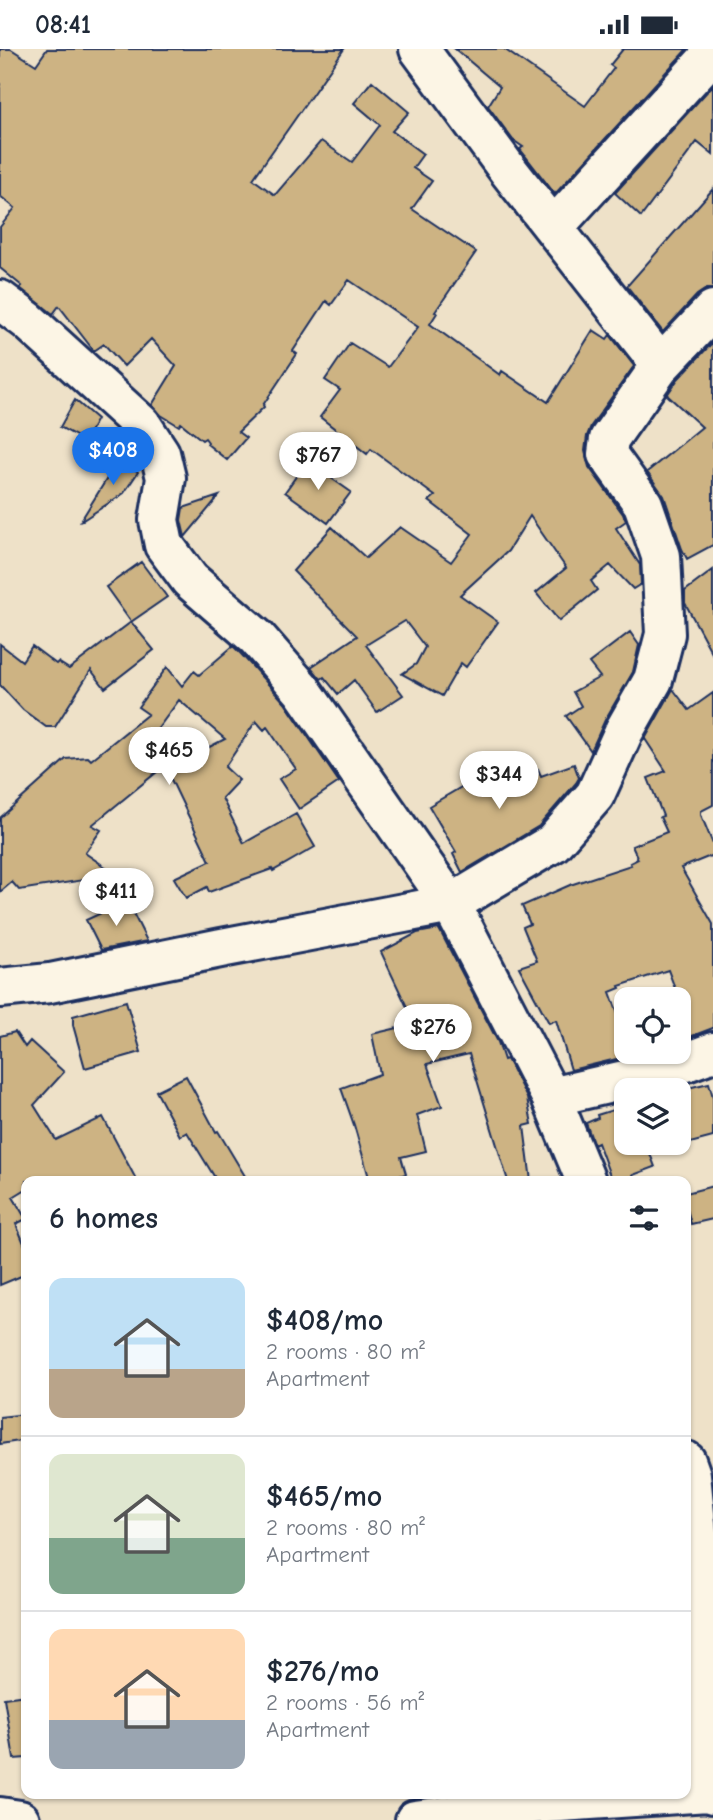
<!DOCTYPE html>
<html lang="en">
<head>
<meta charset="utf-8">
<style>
	body { margin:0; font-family:"Comic Neue",sans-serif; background:#f6f6f7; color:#1f2937; height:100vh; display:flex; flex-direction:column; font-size:26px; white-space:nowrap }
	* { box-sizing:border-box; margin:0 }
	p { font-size:23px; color:#747a83 }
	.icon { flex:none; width:38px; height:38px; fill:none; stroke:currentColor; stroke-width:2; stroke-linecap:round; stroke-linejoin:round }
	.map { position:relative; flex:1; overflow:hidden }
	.panel { position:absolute; left:21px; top:1127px; width:670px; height:623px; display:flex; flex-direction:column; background:#fff; border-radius:14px; box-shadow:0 2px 5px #0004 }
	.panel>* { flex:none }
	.buttons { position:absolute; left:614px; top:938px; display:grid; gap:14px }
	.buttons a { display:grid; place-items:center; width:77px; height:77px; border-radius:14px; background:#fff; box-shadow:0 2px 5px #0004; font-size:35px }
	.price { position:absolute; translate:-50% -60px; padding:0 16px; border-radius:24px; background:#fff; color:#222; font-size:23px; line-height:46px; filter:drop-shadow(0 2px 4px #0008) }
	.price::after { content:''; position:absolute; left:50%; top:42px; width:21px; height:16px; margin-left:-10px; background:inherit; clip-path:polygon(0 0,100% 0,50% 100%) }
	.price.active { background:#1a73e8; color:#fff }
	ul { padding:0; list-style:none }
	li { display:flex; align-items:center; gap:21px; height:175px; padding:0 28px }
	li+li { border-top:2px solid #e0e1e3 }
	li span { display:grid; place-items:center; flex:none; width:196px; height:140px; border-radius:14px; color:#555 }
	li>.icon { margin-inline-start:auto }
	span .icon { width:84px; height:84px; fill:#fffc; stroke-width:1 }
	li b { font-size:30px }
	h2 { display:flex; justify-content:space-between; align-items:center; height:84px; padding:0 28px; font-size:30px }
	.status { display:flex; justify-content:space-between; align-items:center; height:49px; padding:0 35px; background:#fff; direction:ltr }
	.status svg { height:19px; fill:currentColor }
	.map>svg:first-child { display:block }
	.building { fill:#cdb383; stroke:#1b2f5e; stroke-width:2 }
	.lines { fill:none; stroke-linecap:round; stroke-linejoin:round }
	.minor-casing { stroke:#1b2f5e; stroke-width:44 }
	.minor { stroke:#fcf5e5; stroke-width:38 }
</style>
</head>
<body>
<div class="status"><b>08:41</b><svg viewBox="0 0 49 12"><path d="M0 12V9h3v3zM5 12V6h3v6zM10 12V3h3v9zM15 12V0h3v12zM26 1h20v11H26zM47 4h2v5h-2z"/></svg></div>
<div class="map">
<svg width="713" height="1771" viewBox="0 0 713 1771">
	<rect width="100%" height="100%" fill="#eee1c8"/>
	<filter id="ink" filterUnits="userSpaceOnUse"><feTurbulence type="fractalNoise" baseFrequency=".0143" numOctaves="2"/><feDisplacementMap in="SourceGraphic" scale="14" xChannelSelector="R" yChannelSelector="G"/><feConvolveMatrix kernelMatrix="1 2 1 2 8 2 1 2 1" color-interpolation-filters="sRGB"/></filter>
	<g filter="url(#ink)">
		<!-- building -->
		<path class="building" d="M 0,0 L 11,0 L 36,16 L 47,0 L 344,0 L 253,130 L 275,146 L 321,92 L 352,113 L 380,76 L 354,54 L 372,32 L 409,63 L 392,82 L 423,105 L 413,119 L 432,132 L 412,160 L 476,203 L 435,263 L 437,264 L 430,275 L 500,326 L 502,322 L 548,353 L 593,281 L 607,290 L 610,286 L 634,317 L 591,377 L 587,387 L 585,402 L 589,418 L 623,465 L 626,472 L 616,479 L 640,516 L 641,535 L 633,540 L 610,516 L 591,532 L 597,541 L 559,572 L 536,544 L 566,519 L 530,467 L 508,502 L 460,546 L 498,573 L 466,618 L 461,614 L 442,647 L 402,625 L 416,615 L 425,598 L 405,572 L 366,596 L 403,646 L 377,663 L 354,631 L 338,645 L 324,628 L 321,630 L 311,618 L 357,587 L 293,522 L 332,478 L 366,509 L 400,478 L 451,513 L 472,485 L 429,452 L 435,447 L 371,400 L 367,405 L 320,368 L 340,341 L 325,331 L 350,294 L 388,318 L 418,278 L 349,231 L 331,256 L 326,252 L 293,302 L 297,305 L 263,356 L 264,358 L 238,383 L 246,389 L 227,411 L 207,395 L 208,393 L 205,389 L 202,391 L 181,374 L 179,377 L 161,366 L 152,356 L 176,317 L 151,290 L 124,317 L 104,295 L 94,302 L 59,257 L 53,265 L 20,239 L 22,237 L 0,219 L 0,178 L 15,159 L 0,147 Z
			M 455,0 L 504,0 L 585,57 L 614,19 L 610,16 L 623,0 L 687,0 L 555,145 L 520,100 L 523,98 L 513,91 L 488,57 L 500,38 Z
			M 713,36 L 713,106 L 697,93 L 641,168 L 615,144 Z
			M 713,140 L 713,240 L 706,240 L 697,246 L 663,283 L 627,237 Z
			M 713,293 L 713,496 L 687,510 L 682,500 L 664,447 L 647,423 L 702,378 L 667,346 L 678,330 Z
			M 75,351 L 97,370 L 85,392 L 60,378 Z
			M 119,410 L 138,423 L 124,444 L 80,473 Z
			M 307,412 L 351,443 L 328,474 L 285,443 Z
			M 219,447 L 185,488 L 181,471 L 183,459 Z
			M 141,513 L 167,548 L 131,573 L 154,601 L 105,639 L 91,621 L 55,678 L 46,678 L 23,661 L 0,636 L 0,595 L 22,612 L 32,597 L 56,615 L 58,613 L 69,620 L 131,573 L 106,538 Z
			M 713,521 L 713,606 L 685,554 L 685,542 Z
			M 630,583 L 639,596 L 633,623 L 605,671 L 591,702 L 566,667 L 581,657 L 573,643 L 600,628 L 589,614 Z
			M 233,597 L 241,605 L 285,654 L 339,733 L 299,760 L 279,730 L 296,720 L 267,678 L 264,681 L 256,672 L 225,718 L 239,731 L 222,749 L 244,794 L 296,765 L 315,798 L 273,822 L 272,820 L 209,843 L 207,838 L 186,849 L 174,829 L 210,812 L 166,720 L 225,690 L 179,651 L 154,685 L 174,709 L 92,776 L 101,781 L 85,804 L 117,826 L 19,841 L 12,833 L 0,843 L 0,769 L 66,710 L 88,708 L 91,711 L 148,665 L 138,658 L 167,618 L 182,637 L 194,622 L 199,626 Z
			M 673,640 L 689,661 L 713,644 L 713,756 L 701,762 L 701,766 L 713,795 L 713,806 L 681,819 L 713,875 L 713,979 L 679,992 L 679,950 L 668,921 L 619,937 L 620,939 L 610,943 L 626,987 L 626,1003 L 632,1003 L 633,1006 L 571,1021 L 556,971 L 549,974 L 519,918 L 537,912 L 523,878 L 530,875 L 522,857 L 570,836 L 631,816 L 630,814 L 638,810 L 632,797 L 667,783 L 660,768 L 663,767 L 648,729 L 666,722 L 645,690 Z
			M 574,715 L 579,729 L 576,734 L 539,777 L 462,823 L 453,805 L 456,803 L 429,757 L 465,736 L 487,728 L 488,730 L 513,724 L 514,730 L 538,720 L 541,727 Z
			M 127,852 L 147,892 L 101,901 L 86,871 Z
			M 439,880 L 498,993 L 504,1011 L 507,1010 L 527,1049 L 532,1075 L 524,1077 L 531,1132 L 508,1132 L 469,1005 L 427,1015 L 442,1057 L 417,1066 L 426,1102 L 401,1108 L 406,1125 L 381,1132 L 370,1132 L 354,1076 L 341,1039 L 380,1025 L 372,985 L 415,975 L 381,903 L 417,884 Z
			M 126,952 L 141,1003 L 85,1019 L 73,976 L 73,967 Z
			M 15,983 L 25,998 L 30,992 L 64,1023 L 34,1056 L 56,1091 L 103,1068 L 137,1132 L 26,1132 L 26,1140 L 13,1148 L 26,1170 L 16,1175 L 26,1199 L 26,1225 L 0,1236 L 0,987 Z
			M 186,1027 L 216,1083 L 218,1082 L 248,1132 L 217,1132 L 187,1083 L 180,1087 L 156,1042 Z
			M 709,1034 L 713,1048 L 713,1088 L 679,1097 L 679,1041 Z
			M 626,1057 L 626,1094 L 646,1094 L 655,1118 L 633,1126 L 636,1132 L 612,1132 L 598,1094 L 594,1096 L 586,1074 L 598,1069 L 597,1066 Z
			M 713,1137 L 713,1170 L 691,1175 L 686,1156 L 686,1144 Z
			M 26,1365 L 26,1391 L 0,1395 L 0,1368 Z
			M 26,1646 L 26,1709 L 14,1710 L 4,1649 Z"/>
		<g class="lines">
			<!-- minor casing -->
			<g class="minor-casing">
				<path id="minor" d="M 554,178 L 713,4
					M 0,251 L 28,272 L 141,375 L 160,404 L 166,429 L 159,471 L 164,496 L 190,531 L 257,589 L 302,641 L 451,855 L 551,1048 L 586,1132
					M 661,316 L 713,261
					M 0,939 L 50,934 L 221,899 L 451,855 L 553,794 L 595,746 L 624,682 L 653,631 L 665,585 L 661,507 L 643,455 L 607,405 L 609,390 L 661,316 L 508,121 L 419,0
					M 551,1048 L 659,1023 L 713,1003
					M 686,1412 L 691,1426 L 698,1493 L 697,1663 L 708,1743
					M 0,1768 L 20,1771
					M 415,1771 L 531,1755 L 708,1743 L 713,1745"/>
			</g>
			<!-- minor -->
			<use href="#minor" class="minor"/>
		</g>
	</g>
</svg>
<div class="buttons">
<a><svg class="icon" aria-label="locate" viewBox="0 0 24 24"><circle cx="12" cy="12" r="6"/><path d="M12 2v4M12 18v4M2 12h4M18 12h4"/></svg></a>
<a><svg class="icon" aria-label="layers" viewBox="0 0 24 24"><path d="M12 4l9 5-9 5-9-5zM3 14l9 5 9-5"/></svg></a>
</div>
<b class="price active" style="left:113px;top:438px">$408</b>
<b class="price" style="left:318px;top:443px">$767</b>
<b class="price" style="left:169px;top:738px">$465</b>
<b class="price" style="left:499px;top:762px">$344</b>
<b class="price" style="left:116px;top:879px">$411</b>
<b class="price" style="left:433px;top:1015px">$276</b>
<section class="panel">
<h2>6 homes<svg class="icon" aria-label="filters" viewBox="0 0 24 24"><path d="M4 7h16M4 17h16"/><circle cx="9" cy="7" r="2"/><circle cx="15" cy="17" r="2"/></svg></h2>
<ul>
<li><span style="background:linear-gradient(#bfe0f5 65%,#b9a48a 0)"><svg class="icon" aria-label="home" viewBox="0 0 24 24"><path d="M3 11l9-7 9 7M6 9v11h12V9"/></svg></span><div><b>$408/mo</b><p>2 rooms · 80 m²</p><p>Apartment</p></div></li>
<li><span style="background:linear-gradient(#dfe7d0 60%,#7fa58c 0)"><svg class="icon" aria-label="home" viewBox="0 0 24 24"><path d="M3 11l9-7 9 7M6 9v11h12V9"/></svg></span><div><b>$465/mo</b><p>2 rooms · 80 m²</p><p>Apartment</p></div></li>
<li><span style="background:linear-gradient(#ffd9b3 65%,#9aa5b1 0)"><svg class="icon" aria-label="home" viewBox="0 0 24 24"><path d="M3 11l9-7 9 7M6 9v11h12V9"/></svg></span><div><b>$276/mo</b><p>2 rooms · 56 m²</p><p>Apartment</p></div></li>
</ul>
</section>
</div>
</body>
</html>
